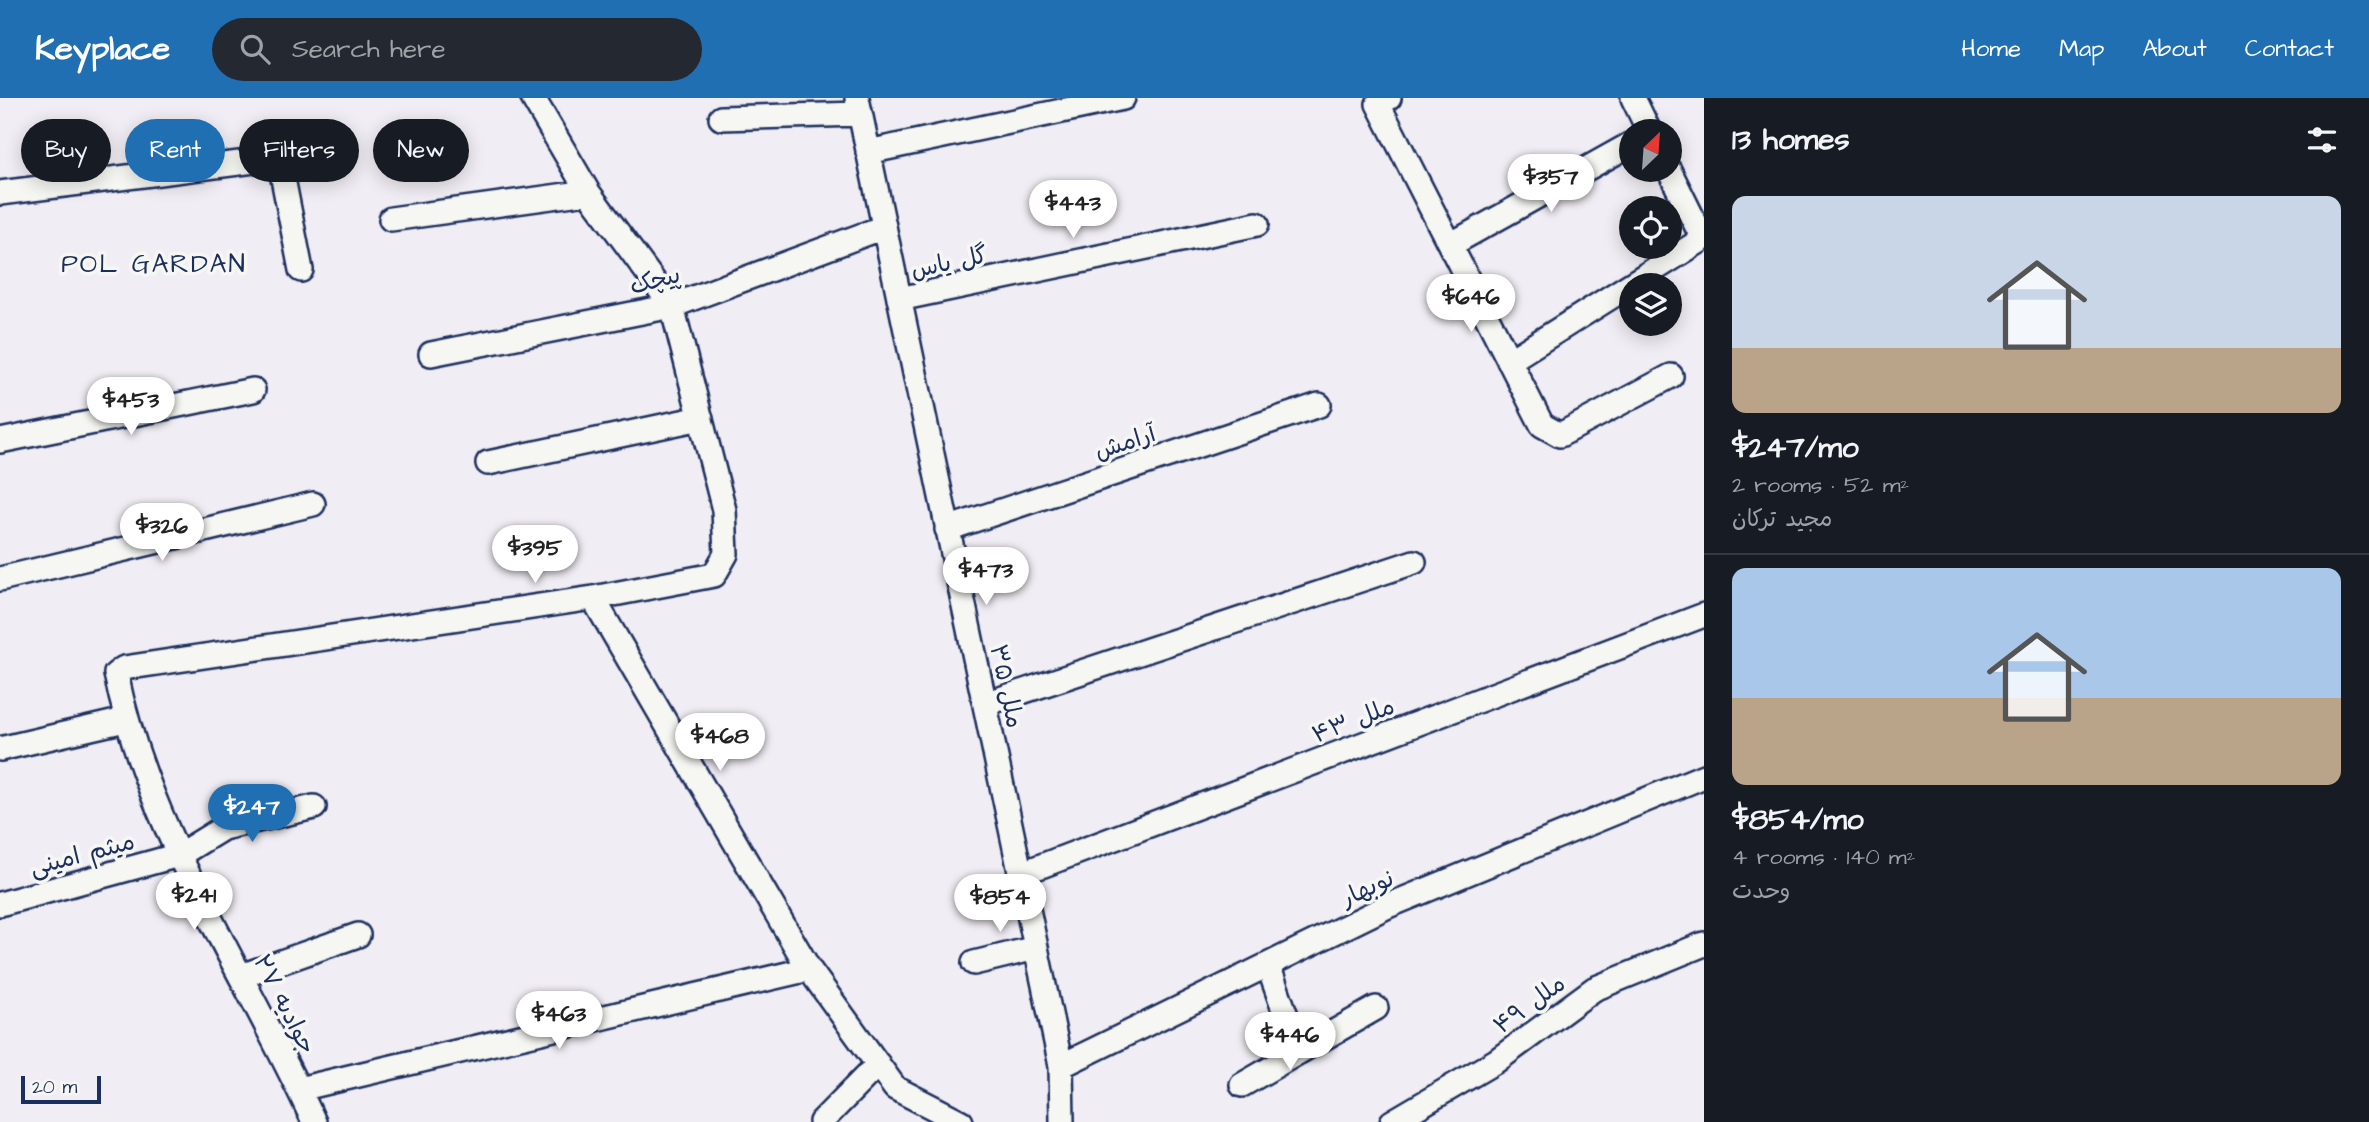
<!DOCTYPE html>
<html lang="en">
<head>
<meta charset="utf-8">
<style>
	body { margin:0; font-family:"Architects Daughter","Playpen Sans Arabic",sans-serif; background:#242831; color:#f1f3f6; height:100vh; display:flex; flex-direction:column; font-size:26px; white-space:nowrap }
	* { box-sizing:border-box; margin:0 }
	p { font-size:23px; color:#9ea1a6 }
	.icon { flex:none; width:38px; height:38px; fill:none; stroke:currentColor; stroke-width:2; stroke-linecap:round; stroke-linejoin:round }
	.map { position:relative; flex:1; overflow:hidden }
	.side { display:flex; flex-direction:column; background:#171b24; width:665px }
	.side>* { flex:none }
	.hud { position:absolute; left:21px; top:21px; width:665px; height:63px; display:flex; gap:14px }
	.needle { width:46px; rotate:25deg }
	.tools { position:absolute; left:1619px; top:21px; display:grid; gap:14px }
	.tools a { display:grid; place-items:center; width:63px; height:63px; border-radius:50%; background:#171b24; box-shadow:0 4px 18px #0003; font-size:35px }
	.scale { position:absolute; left:21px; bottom:18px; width:80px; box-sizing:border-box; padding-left:7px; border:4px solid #1b2f5e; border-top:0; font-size:19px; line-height:24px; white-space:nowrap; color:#1b2f5e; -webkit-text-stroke:5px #f6f6f2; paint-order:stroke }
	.price { position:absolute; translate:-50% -60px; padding:0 16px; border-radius:24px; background:#fff; color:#222; font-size:23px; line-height:46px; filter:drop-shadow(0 2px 4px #0008) }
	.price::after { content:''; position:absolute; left:50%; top:42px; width:21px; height:16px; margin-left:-10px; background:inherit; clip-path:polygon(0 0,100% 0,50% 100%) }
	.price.active { background:#1f6fb2; color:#fff }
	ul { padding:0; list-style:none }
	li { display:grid; align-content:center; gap:14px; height:371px; padding:0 28px }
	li+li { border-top:2px solid #363941 }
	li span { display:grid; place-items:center; height:217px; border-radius:14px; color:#555 }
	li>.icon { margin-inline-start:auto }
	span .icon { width:126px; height:126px; fill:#fffc; stroke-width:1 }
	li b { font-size:30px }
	h2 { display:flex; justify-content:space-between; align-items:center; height:84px; padding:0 28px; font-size:30px }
	.chip { padding:0 24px; border-radius:32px; background:#171b24; box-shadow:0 4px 18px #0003; font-size:24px; line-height:63px }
	.chip.active { background:#1f6fb2; color:#fff }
	header { display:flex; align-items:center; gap:42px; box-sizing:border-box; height:98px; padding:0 35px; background:#1f6fb2; color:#fff }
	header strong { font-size:33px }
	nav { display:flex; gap:38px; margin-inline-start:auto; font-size:24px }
	.search { width:490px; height:63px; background:#242831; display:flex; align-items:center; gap:18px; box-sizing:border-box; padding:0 24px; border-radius:38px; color:#9ea1a6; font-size:26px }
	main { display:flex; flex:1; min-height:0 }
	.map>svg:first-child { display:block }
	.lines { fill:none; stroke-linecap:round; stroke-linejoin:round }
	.minor-casing { stroke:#1b2f5e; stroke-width:28 }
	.minor { stroke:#f6f6f2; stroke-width:23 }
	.labels { text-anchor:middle; stroke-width:7; stroke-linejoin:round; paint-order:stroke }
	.street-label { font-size:24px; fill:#1b2f5e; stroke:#f6f6f2 }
	.neighbourhood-label { font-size:26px; letter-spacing:2px; fill:#1b2f5e; stroke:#f6f6f2 }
</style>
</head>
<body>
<header>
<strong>Keyplace</strong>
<div class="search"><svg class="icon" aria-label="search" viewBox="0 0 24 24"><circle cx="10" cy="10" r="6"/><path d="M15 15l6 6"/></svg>Search here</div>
<nav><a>Home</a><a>Map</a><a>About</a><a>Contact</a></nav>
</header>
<main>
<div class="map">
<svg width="1704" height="1024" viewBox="0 0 1704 1024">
	<rect width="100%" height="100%" fill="#f1edf4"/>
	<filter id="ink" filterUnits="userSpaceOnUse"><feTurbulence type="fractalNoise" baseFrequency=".0143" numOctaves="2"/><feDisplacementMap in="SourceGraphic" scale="14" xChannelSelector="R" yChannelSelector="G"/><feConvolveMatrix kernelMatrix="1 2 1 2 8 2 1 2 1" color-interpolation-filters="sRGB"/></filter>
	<g filter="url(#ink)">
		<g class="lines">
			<!-- minor casing -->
			<g class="minor-casing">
				<path id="minor" d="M 857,0 L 1061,968 L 1062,1024
					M 1389,0 L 1378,6 L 1542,327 L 1560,337 L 1671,278
					M 1633,0 L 1649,33
					M 721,20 L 860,16
					M 868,54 L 1123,0
					M 0,95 L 279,60 L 301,172
					M 391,121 L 588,94
					M 1450,147 L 1631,46
					M 899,201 L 1257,126
					M 431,256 L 672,208 L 884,129
					M 1509,263 L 1703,141 L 1669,72
					M 0,343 L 253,292
					M 488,365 L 701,320
					M 947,431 L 1319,307
					M 0,481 L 313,406
					M 593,500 L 809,871 L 895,990 L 961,1024
					M 985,606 L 1414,464
					M 0,651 L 125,622
					M 1020,776 L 1704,517
					M 0,806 L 179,757 L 223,730 L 314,709
					M 974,865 L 1036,850
					M 1268,867 L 1299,954 L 1376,910
					M 241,878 L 358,837
					M 1061,968 L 1390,807 L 1704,678
					M 1242,987 L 1299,954
					M 299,991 L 809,871
					M 314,1024 C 247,876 149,737 116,576 L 124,570 L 593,500 L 714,477 L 726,456 L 724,412 L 672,208 L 588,94 L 533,0
					M 821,1024 L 878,966
					M 1392,1024 L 1496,963 L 1594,891 L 1704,846"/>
			</g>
			<!-- minor -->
			<use href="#minor" class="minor"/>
		</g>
	</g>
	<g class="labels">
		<!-- street labels -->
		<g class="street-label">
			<text transform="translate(949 164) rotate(-12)" y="8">گل یاس</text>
			<text transform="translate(655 182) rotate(-15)" y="8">پیچک</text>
			<text transform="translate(1125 344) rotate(-18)" y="8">آرامش</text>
			<text transform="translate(1007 588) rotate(78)" y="8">ملل ۳۵</text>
			<text transform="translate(1353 622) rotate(-21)" y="8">ملل ۴۳</text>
			<text transform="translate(82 756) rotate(-15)" y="8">میثم امینی</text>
			<text transform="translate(1367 790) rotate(-25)" y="8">نوبهار</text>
			<text transform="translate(285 906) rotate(63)" y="8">جوادیه ۲۷</text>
			<text transform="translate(1529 906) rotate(-36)" y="8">ملل ۴۹</text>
		</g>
		<!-- neighbourhood labels -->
		<g class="neighbourhood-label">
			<text x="154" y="174">POL GARDAN</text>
		</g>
	</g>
</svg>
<div class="tools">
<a><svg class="needle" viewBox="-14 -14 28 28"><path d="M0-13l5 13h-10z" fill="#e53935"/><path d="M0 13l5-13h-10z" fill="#9ea1a6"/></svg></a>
<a><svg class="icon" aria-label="locate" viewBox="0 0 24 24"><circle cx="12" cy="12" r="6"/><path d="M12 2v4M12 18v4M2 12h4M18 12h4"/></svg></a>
<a><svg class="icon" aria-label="layers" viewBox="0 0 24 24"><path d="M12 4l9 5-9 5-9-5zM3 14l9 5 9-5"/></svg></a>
</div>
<div class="scale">20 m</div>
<b class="price" style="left:1551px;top:116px">$357</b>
<b class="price" style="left:1073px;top:142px">$443</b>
<b class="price" style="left:1471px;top:236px">$646</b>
<b class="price" style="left:131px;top:339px">$453</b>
<b class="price" style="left:162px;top:465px">$326</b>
<b class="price" style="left:535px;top:487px">$395</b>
<b class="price" style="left:986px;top:509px">$473</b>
<b class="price" style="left:720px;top:675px">$468</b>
<b class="price active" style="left:252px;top:746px">$247</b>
<b class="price" style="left:194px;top:834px">$241</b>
<b class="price" style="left:1000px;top:836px">$854</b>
<b class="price" style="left:559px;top:953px">$463</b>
<b class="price" style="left:1290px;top:974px">$446</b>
<div class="hud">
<a class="chip">Buy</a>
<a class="chip active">Rent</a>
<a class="chip">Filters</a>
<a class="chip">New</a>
</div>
</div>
<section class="side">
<h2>13 homes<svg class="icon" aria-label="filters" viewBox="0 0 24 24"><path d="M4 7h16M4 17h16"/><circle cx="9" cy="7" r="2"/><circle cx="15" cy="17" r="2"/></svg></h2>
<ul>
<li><span style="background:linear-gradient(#c9d6e8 70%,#b9a48a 0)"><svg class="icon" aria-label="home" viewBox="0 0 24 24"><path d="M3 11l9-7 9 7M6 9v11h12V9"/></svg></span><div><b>$247/mo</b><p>2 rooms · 52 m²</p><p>مجید ترکان</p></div></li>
<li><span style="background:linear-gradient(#a9c7e8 60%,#b9a48a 0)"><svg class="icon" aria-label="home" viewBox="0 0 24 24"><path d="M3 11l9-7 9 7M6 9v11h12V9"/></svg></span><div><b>$854/mo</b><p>4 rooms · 140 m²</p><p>وحدت</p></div></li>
</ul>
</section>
</main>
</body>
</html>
